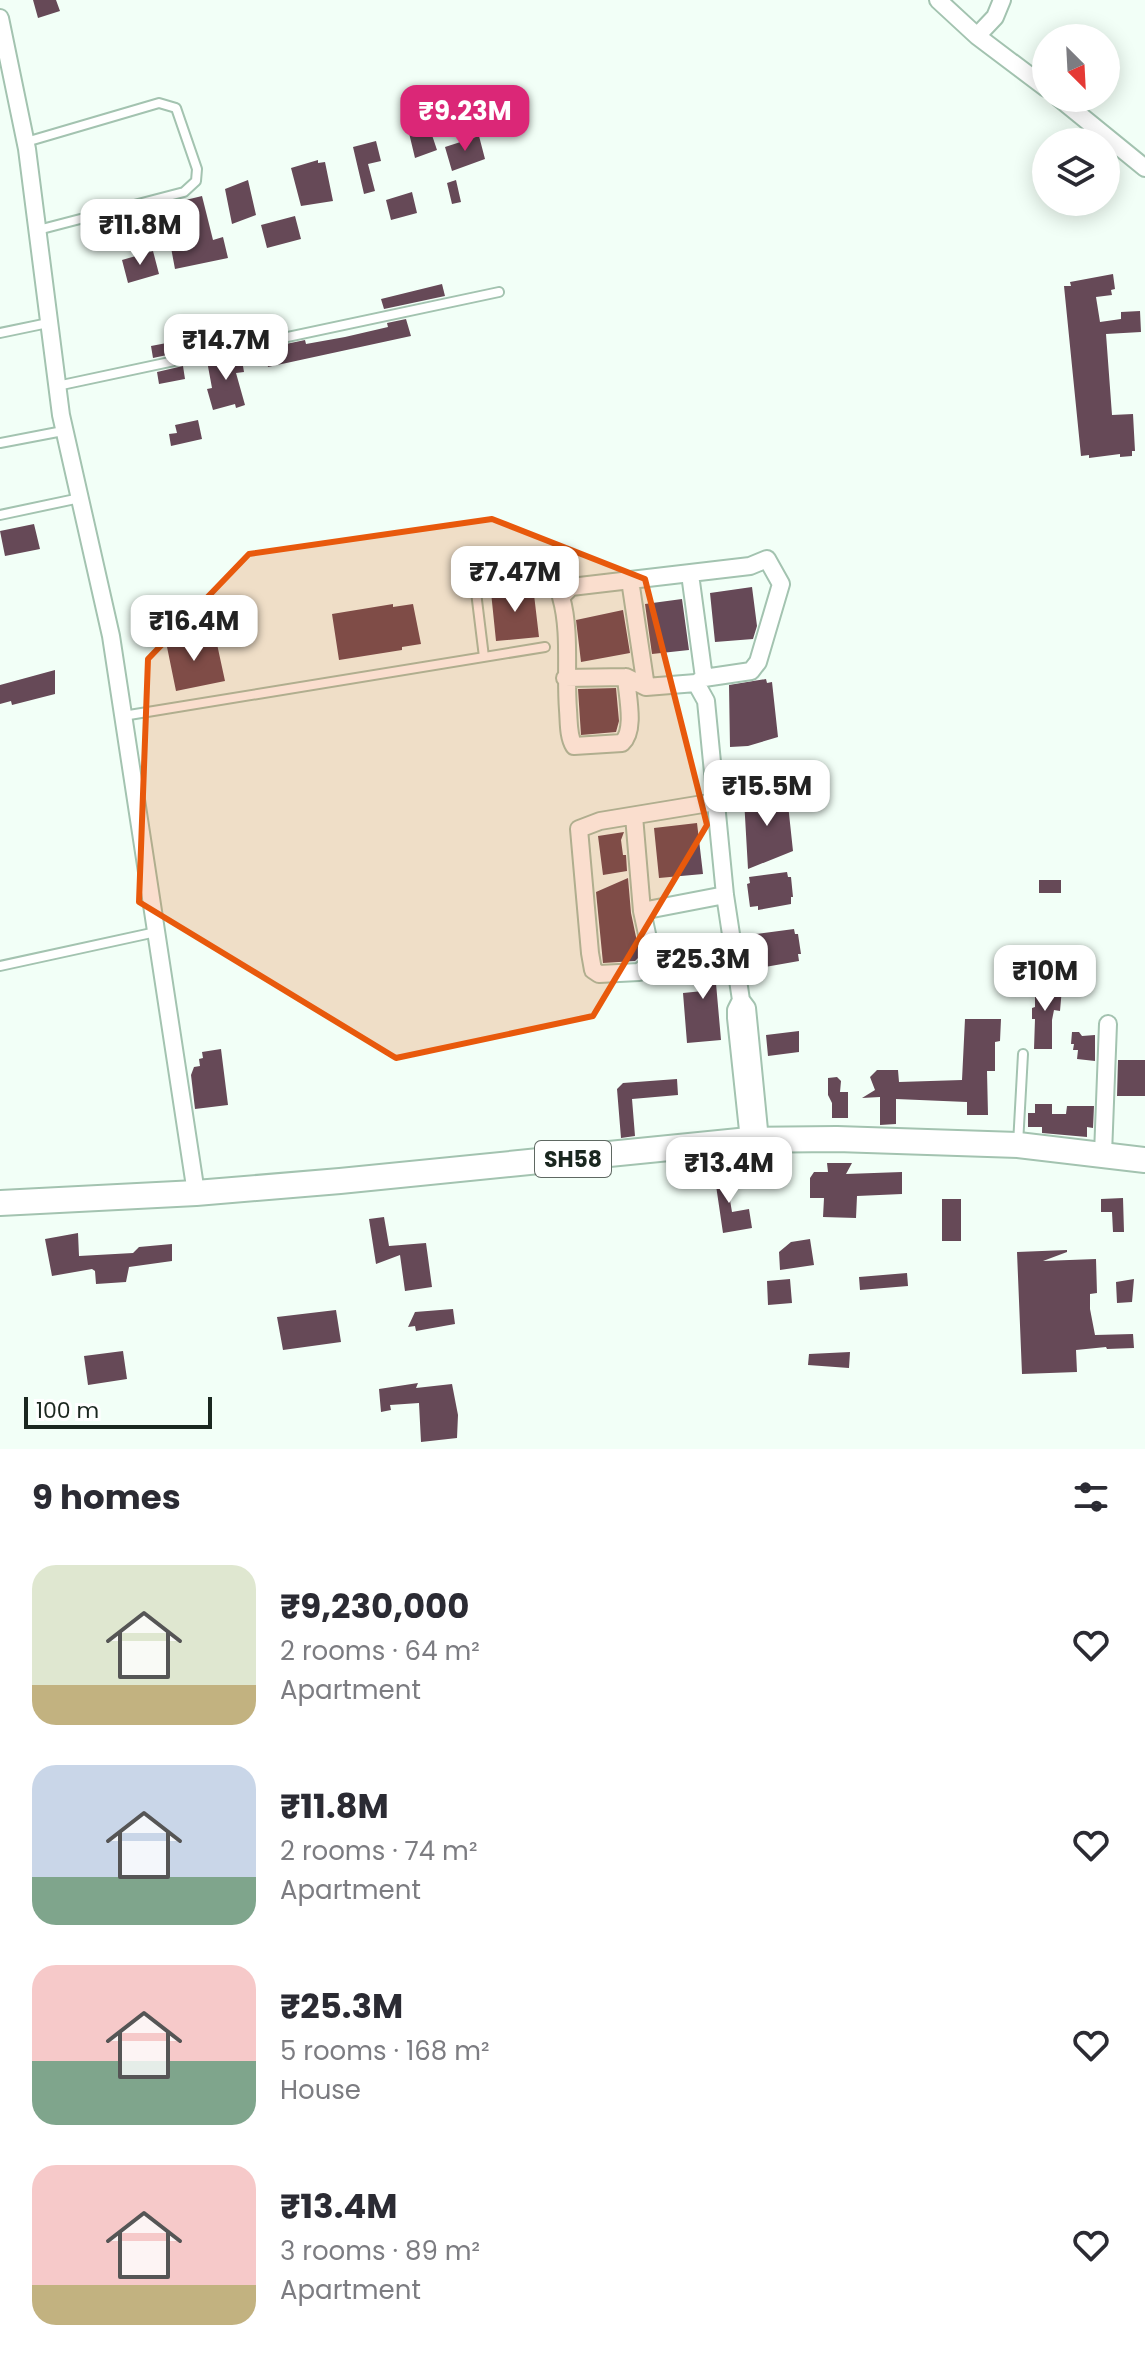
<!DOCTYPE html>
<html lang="en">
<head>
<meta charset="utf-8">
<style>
	body { margin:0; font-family:Poppins,sans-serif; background:#f7f7f7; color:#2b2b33; height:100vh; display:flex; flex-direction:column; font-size:30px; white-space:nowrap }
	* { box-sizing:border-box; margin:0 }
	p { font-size:26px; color:#7c7c81 }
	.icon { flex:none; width:44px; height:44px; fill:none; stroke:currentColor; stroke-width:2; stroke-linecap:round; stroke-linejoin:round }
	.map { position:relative; height:1449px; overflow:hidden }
	.sheet { display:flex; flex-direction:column; background:#fff; flex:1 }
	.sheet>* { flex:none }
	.needle { width:52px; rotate:156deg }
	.fabs { position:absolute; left:1032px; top:24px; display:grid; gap:16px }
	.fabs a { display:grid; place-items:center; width:88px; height:88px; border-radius:50%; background:#fff; box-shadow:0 4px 20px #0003; font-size:40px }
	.scale { position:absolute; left:24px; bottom:20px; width:188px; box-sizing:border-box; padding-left:8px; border:4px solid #1a271f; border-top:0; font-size:22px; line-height:28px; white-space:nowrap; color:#1a271f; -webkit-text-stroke:6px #fff; paint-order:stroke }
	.price { position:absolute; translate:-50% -68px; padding:0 18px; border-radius:16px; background:#fff; color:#222; font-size:26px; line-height:52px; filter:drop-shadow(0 2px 4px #0008) }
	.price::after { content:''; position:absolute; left:50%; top:48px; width:24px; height:18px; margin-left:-12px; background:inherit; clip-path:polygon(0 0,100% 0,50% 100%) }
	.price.selected { background:#db2777; color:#fff }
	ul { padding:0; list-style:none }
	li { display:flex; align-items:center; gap:24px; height:200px; padding:0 32px }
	li span { display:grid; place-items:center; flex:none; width:224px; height:160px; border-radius:24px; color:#555 }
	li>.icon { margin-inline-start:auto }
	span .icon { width:96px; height:96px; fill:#fffc; stroke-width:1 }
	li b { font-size:34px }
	h2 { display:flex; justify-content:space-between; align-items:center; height:96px; padding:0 32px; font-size:34px }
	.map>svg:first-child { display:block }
	.building { fill:#664957 }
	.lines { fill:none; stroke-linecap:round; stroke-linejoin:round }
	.lane-casing { stroke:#a3c3b0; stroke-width:12 }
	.street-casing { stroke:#a3c3b0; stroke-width:20 }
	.primary-casing { stroke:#a3c3b0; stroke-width:28 }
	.lane { stroke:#fff; stroke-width:8 }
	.street { stroke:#fff; stroke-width:16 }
	.primary { stroke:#fff; stroke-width:24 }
	.marked { fill:#e8590c; fill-opacity:0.2; stroke:#e8590c; stroke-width:6; stroke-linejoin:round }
	.labels { text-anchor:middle; stroke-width:8; stroke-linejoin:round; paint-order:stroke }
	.shield { fill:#fff; stroke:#5f6862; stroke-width:2 }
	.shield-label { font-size:22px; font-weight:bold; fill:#1a271f }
</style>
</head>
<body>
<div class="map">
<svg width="1145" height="1449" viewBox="0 0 1145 1449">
	<rect width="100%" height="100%" fill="#f2fff7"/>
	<!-- building -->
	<path class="building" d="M 33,0 L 56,0 L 60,11 L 38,18 Z
		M 429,126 L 437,150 L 415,158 L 409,133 Z
		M 479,136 L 485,159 L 452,171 L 445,147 Z
		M 376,141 L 381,161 L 368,164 L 375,191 L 364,194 L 353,147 Z
		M 318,160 L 318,163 L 325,162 L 333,201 L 301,206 L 291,168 Z
		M 248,180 L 256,215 L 232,224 L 225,189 Z
		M 456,180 L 461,202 L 452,204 L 447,183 Z
		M 412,192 L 417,213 L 391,220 L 386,200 Z
		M 202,196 L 213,240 L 223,237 L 228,258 L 175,269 L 169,237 L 156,239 L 149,209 Z
		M 295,216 L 301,239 L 267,248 L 261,225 Z
		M 153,251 L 159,274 L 128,283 L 122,260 Z
		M 1113,274 L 1115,289 L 1111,290 L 1112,295 L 1096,297 L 1100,322 L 1121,319 L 1121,312 L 1140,311 L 1141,332 L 1106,334 L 1112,415 L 1133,414 L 1135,451 L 1132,451 L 1132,456 L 1120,457 L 1120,454 L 1089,458 L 1089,455 L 1081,456 L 1064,286 L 1071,286 L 1070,282 Z
		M 442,284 L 445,296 L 384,309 L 381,299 Z
		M 406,319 L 411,336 L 268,367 L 265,352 L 287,348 L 286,344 L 305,340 L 306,344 L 345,337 L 388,327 L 387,323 Z
		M 241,330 L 242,339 L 153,358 L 151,346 L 177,341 L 178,344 Z
		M 241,354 L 244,372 L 236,373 L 245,405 L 236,408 L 235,404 L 213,410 L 207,389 L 212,388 L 207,361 Z
		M 183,366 L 185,379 L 159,384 L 157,372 Z
		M 198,420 L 202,439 L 171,446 L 169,434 L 177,433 L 175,425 Z
		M 34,524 L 40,549 L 5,556 L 0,531 Z
		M 533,586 L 539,637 L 496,641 L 491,592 Z
		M 752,587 L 757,626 L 753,639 L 715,642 L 710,593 Z
		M 682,599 L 689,650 L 652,654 L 645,604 Z
		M 393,604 L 393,607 L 413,604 L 421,644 L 402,647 L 402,650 L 339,660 L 332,614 Z
		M 623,610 L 630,653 L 581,662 L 576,620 Z
		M 202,634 L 204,647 L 217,644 L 225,681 L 176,691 L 166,642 Z
		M 55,670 L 55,694 L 12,705 L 11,701 L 0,704 L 0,685 Z
		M 766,679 L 767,683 L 772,682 L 778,737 L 748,746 L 730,747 L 729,685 Z
		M 616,688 L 619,721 L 616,732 L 581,735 L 578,689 Z
		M 782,793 L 782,796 L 787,795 L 793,851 L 748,869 L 744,799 L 750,799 L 750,795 Z
		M 697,823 L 703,874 L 659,878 L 654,828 Z
		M 624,832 L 621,840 L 623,855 L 626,855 L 627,871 L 603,875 L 598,836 Z
		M 787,872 L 788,877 L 791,877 L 793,897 L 791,897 L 791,904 L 758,910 L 758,906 L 750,907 L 747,884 L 750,883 L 749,877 Z
		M 628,878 L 631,913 L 640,956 L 635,961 L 603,963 L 596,892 Z
		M 1039,880 L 1061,880 L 1061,893 L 1039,893 Z
		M 794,929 L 795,934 L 798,934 L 801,954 L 798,954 L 799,961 L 765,967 L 765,964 L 757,965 L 754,941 L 757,941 L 756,934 Z
		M 716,949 L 718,971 L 715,972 L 721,1040 L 687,1043 L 683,993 L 703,991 L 700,965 L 689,966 L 688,952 Z
		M 1035,984 L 1056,984 L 1062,988 L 1060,1011 L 1054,1010 L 1052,1020 L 1052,1049 L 1034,1049 L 1035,1019 L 1032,1019 L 1032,1008 L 1035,1007 Z
		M 965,1019 L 1001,1019 L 1000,1041 L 995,1042 L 995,1071 L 987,1071 L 988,1115 L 967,1115 L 967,1102 L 896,1099 L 896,1124 L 880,1125 L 880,1097 L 862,1098 L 875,1090 L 870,1077 L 877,1070 L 898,1070 L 899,1082 L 962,1080 Z
		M 799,1031 L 799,1052 L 768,1056 L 766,1035 Z
		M 1072,1032 L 1079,1032 L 1082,1036 L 1095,1035 L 1095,1061 L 1077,1059 L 1078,1050 L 1073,1050 L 1074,1044 L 1071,1044 Z
		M 221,1049 L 228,1105 L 195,1109 L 191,1075 L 194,1067 L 200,1066 L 199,1059 L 203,1058 L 202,1052 Z
		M 1118,1060 L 1145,1060 L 1145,1096 L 1117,1096 Z
		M 837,1077 L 841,1081 L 840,1092 L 848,1092 L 848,1118 L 832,1118 L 832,1103 L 828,1095 L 828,1078 Z
		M 677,1079 L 678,1095 L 632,1099 L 635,1136 L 621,1138 L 617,1089 L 623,1083 Z
		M 1035,1104 L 1052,1104 L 1052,1114 L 1066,1114 L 1067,1106 L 1094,1106 L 1093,1128 L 1087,1127 L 1087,1137 L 1042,1133 L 1042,1127 L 1028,1127 L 1028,1113 L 1035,1113 Z
		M 757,1161 L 771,1161 L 770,1188 L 757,1188 Z
		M 827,1163 L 852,1163 L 846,1174 L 902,1172 L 902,1194 L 857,1196 L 856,1218 L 823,1217 L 824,1198 L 810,1198 L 810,1178 L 814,1172 L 828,1172 Z
		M 724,1164 L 732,1212 L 749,1209 L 752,1228 L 723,1233 L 713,1165 Z
		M 1123,1198 L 1124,1232 L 1113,1232 L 1112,1212 L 1101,1212 L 1101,1199 Z
		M 942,1199 L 961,1199 L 961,1241 L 942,1241 Z
		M 384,1217 L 389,1246 L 426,1243 L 432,1287 L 405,1291 L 400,1255 L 376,1264 L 369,1219 Z
		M 78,1233 L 79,1256 L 133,1253 L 139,1247 L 172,1244 L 172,1261 L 129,1267 L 126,1282 L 96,1284 L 95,1271 L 92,1269 L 52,1276 L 45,1239 Z
		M 810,1239 L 814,1265 L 780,1270 L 779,1252 L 791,1242 Z
		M 1067,1250 L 1067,1252 L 1043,1261 L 1096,1259 L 1097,1293 L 1090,1294 L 1090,1309 L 1095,1335 L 1133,1334 L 1134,1348 L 1107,1349 L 1106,1347 L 1076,1350 L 1077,1372 L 1022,1374 L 1017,1252 Z
		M 907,1273 L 908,1286 L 860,1290 L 859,1277 Z
		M 790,1279 L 792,1303 L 768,1305 L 767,1281 Z
		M 1134,1279 L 1132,1302 L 1117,1303 L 1116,1282 Z
		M 453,1309 L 455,1324 L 416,1331 L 415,1326 L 408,1327 L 415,1312 Z
		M 336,1310 L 341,1342 L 283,1350 L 277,1317 Z
		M 123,1351 L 127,1379 L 88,1385 L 84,1356 Z
		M 850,1352 L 849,1368 L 808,1365 L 809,1354 Z
		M 418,1383 L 416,1388 L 452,1384 L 458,1415 L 457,1438 L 421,1442 L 419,1403 L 390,1405 L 391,1410 L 381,1412 L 379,1389 Z"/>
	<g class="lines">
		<!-- lane casing -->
		<g class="lane-casing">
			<path id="lane" d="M 26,142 L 159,103 L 176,108 L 197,169 L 196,181 L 184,192 L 38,230
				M 0,333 L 48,323
				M 57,386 L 499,292
				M 0,443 L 63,431
				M 0,515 L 80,498
				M 484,657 L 476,592 L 478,585 L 485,581 L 539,572
				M 123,716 L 545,647
				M 0,966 L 156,932
				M 1018,1144 L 1023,1054"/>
		</g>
		<!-- street casing -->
		<g class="street-casing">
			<path id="street" d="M 938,0 L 977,36 L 1046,88
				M 0,18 L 27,149 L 61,415 L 111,636 L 196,1193
				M 977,36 L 995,17 L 1002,0
				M 1059,98 L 1145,168
				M 690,574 L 704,678
				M 630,580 L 646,687
				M 565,678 L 626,677 L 646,687 L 696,683 L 704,678 L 751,671 L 758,662 L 781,584 L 767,559 L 750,566 L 571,587 L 561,597 C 571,632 565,673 568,710 C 569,722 568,736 574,746 L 622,743 C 636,730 627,695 626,677
				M 696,683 L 706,701 L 725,895 L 741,1000
				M 634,816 L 642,911 L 652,957 L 648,965 L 639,972 L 599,974 L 593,970 L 590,953 L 579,829 L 600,821 L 715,802
				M 642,911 L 725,895
				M 749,1140 L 736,1018 L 736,1010 L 741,1000 L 747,1008 L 760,1140
				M 1103,1154 L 1108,1024"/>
		</g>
		<!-- primary casing -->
		<g class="primary-casing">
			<path id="primary" d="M 0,1203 L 196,1193 L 340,1181 L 749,1140 L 837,1139 L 1018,1145 L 1145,1160"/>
		</g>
		<!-- lane -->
		<use href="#lane" class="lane"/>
		<!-- street -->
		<use href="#street" class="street"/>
		<!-- primary -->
		<use href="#primary" class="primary"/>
	</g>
	<!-- marked area -->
	<path class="marked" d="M 492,519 L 645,579 L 707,825 L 593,1016 L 396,1058 L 139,902 L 148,659 L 249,554 Z"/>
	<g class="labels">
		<!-- shield labels -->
		<rect class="shield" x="535" y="1141" width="76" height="36" rx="6"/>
		<g class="shield-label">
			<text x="573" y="1167">SH58</text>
		</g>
	</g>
</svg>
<div class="fabs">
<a><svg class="needle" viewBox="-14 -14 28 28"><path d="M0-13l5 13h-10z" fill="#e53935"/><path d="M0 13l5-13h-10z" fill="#7c7c81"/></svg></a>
<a><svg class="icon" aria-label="layers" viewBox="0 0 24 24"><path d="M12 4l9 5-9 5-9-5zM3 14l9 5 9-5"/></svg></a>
</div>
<div class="scale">100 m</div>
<b class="price selected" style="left:465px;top:153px">₹9.23M</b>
<b class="price" style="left:140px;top:267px">₹11.8M</b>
<b class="price" style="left:226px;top:382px">₹14.7M</b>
<b class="price" style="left:515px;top:614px">₹7.47M</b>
<b class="price" style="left:194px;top:663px">₹16.4M</b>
<b class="price" style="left:767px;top:828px">₹15.5M</b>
<b class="price" style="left:703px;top:1001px">₹25.3M</b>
<b class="price" style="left:1045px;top:1013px">₹10M</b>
<b class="price" style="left:729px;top:1205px">₹13.4M</b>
</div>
<section class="sheet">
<h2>9 homes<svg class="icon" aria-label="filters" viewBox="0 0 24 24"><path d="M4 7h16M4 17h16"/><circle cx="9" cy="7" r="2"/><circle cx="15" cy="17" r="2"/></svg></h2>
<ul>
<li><span style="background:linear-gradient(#dfe7d0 75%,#c2b280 0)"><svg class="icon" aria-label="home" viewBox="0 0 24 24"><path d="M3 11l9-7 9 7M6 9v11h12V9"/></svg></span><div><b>₹9,230,000</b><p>2 rooms · 64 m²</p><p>Apartment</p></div><svg class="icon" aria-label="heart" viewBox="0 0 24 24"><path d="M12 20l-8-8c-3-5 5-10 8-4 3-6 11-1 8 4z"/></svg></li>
<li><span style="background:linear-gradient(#c9d6e8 70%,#7fa58c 0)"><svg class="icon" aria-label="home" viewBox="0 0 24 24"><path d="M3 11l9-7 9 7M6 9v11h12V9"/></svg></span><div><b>₹11.8M</b><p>2 rooms · 74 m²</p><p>Apartment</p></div><svg class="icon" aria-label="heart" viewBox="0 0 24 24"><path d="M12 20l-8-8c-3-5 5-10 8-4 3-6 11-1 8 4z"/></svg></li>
<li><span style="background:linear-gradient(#f6c9c9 60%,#7fa58c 0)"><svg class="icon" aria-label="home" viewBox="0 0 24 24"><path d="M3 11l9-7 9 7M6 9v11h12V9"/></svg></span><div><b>₹25.3M</b><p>5 rooms · 168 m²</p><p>House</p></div><svg class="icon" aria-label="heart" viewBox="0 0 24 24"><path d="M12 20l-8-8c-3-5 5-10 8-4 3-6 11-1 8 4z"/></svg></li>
<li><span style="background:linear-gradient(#f6c9c9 75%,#c2b280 0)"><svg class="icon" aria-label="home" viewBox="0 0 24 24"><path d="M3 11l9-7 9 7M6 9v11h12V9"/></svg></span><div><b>₹13.4M</b><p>3 rooms · 89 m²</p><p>Apartment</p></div><svg class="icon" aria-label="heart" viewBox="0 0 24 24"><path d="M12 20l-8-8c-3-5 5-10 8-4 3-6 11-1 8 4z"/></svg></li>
</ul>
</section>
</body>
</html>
